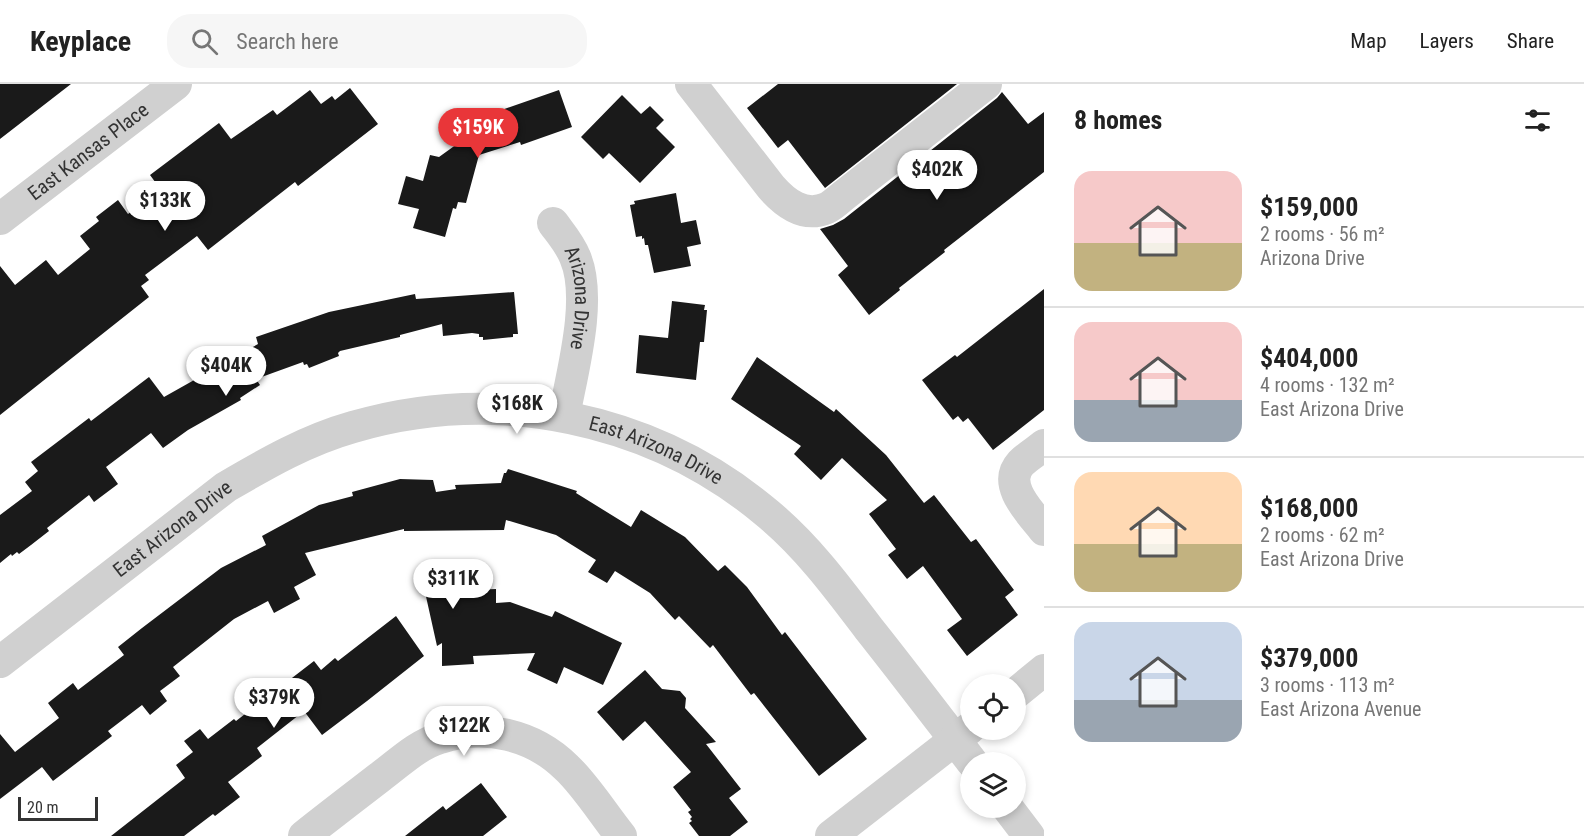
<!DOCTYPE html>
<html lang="en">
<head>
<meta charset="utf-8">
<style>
	body { margin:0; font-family:"Roboto Condensed",sans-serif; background:#f6f6f6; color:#222; height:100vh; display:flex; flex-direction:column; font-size:22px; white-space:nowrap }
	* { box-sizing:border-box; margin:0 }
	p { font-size:20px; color:#767676 }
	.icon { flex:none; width:33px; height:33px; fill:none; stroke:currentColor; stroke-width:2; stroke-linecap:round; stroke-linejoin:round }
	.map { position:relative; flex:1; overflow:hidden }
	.side { display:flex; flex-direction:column; background:#fff; width:540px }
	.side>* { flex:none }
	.buttons { position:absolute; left:960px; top:590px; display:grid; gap:12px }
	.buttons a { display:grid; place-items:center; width:66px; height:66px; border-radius:50%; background:#fff; box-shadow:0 3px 9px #0003; font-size:30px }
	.scale { position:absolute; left:18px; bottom:15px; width:80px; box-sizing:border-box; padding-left:6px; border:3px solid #333; border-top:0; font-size:16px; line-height:21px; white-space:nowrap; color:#333; -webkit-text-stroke:4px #fff; paint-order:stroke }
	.price { position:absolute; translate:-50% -51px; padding:0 14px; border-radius:21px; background:#fff; color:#222; font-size:20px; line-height:39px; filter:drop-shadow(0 2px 3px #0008) }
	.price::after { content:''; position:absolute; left:50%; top:36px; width:18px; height:14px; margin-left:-9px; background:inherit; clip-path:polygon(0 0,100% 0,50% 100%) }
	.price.current { background:#e93639; color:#fff }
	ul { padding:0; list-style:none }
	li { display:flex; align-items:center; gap:18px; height:150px; padding:0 30px }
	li+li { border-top:2px solid #e0e0e0 }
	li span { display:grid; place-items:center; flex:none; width:168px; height:120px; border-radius:18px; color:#555 }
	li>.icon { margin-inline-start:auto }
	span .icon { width:72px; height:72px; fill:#fffc; stroke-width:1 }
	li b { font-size:26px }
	h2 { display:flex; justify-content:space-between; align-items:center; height:72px; padding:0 30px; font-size:26px }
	header { display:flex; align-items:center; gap:36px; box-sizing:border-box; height:84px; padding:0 30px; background:#fff; border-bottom:2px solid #e0e0e0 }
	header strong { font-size:28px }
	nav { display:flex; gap:33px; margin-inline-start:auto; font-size:21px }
	.search { width:420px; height:54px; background:#f6f6f6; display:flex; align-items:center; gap:15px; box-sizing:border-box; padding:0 21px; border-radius:24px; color:#767676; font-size:22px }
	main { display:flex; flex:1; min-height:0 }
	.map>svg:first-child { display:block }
	.building { fill:#1a1a1a }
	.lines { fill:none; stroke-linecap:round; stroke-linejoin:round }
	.minor { stroke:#d0d0d0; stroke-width:32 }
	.labels { text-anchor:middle; stroke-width:6; stroke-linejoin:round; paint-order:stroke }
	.street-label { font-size:20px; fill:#333; stroke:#fff }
</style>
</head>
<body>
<header>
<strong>Keyplace</strong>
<div class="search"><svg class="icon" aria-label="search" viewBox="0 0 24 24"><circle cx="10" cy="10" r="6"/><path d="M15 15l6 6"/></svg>Search here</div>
<nav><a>Map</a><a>Layers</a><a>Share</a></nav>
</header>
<main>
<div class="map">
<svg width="1044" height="752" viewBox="0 0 1044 752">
	<rect width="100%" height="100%" fill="#fff"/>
	<!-- building -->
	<path class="building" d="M 0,0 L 71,0 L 0,55 Z
		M 778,0 L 957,0 L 825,104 L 788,56 L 778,64 L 747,24 Z
		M 350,4 L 378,40 L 298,102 L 295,98 L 208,166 L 197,152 L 145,191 L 149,196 L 141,202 L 149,213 L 0,331 L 0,182 L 15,201 L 46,176 L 58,191 L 90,165 L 80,152 L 99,137 L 96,133 L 118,116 L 128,130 L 161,106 L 150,91 L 219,39 L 231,55 L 273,26 L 277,31 L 310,6 L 321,20 L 332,12 L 335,16 Z
		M 559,6 L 572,43 L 521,61 L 520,58 L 479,71 L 466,119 L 458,118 L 456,125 L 453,124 L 445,153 L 413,144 L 419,125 L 398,120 L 406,92 L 423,97 L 430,71 L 439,73 L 489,37 L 487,31 Z
		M 1002,8 L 1028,40 L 1044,28 L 1044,88 L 944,166 L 945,168 L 899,204 L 900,206 L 869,231 L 838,191 L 848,182 L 820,145 L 833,141 L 844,135 L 997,14 Z
		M 622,11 L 641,30 L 650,22 L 664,36 L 656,44 L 675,63 L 640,99 L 609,69 L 603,75 L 581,53 Z
		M 676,109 L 681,139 L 696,136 L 701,160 L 687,163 L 691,182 L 654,189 L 648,161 L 645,161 L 644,154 L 642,155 L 642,152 L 636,153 L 630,121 L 635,120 L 634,117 Z
		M 1044,205 L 1044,326 L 993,366 L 968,334 L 963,338 L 958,332 L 953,336 L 922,296 L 955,271 L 957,273 Z
		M 514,208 L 518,250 L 513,250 L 513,253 L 483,256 L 483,253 L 479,253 L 479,250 L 472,249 L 443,252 L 442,240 L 400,251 L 400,253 L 340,267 L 338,269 L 339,272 L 309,284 L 307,280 L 304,281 L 303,278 L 256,295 L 260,301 L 240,314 L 241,316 L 188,346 L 163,364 L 151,349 L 106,383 L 118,400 L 94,418 L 89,411 L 47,444 L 49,447 L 31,461 L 19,470 L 17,468 L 12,472 L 11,470 L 0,479 L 0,431 L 32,407 L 25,398 L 38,387 L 31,378 L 89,334 L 91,337 L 149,293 L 164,313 L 258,260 L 256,253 L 329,228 L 415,210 L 416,215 Z
		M 672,217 L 705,221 L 704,226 L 707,226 L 704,258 L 700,258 L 696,296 L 636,289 L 639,251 L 668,254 Z
		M 757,273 L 834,328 L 836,325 L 886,371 L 924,419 L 934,411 L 971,458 L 976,455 L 1014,506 L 1005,513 L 1018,531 L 967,572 L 947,546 L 962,535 L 923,482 L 907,495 L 888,471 L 896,465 L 869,430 L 887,416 L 842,374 L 821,396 L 794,370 L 801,362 L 731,315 Z
		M 508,385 L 577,407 L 576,409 L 631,443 L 641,426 L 685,453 L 718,487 L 725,481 L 747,503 L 782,551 L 785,548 L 867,655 L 819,692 L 754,609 L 751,611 L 713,561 L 710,564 L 679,532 L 675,536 L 650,509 L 615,487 L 607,499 L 588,488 L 596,476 L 556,451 L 506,436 L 504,446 L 404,447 L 404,445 L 305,469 L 316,491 L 294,503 L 300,515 L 274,529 L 268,517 L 234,535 L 173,583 L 180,592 L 160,607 L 167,617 L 150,631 L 142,621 L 108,647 L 112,652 L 53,697 L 42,683 L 0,715 L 0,650 L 15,668 L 59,634 L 48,619 L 73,599 L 78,606 L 124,571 L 118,563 L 142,544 L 221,484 L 266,461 L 262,452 L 319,421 L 353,412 L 352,408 L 400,395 L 433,396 L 436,408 L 456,405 L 455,401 L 501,399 L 504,389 L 506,389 Z
		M 496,505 L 496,519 L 510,518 L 552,533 L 555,527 L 622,559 L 603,601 L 564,583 L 557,600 L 527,586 L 535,569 L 473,572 L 474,580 L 442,582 L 442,559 L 437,562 L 425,508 Z
		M 396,532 L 424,572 L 367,617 L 322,651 L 304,627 L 257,664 L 262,672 L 228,698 L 240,713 L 215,732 L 213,730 L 184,752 L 111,752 L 185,694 L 176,681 L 193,668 L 184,657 L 200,645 L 208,655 L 234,635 L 236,637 L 314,577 L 321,586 L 335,574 L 338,577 Z
		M 645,586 L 662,605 L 680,607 L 686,614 L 685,624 L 716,658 L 706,660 L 741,705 L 729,714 L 748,738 L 730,752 L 699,752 L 689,739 L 692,737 L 690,735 L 692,733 L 688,728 L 691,726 L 673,703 L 691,688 L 645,637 L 623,657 L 597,628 Z
		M 481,699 L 507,733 L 483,752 L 405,752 L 443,722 L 446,726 Z"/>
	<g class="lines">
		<!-- minor -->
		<g class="minor">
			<path d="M 691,0 L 771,103 C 785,119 804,134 827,124 C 833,121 838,116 843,112 L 986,0"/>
			<path id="s1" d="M 0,135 L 176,0"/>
			<path id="s2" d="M 553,139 C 561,150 570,160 575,173 C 593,214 572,289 564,332"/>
			<path d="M 1044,361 C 1037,367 1027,373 1021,379 C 1001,401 1031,429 1044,446"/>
			<path id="s3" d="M 0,578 L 226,403 C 267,379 307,356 353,343 C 496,301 653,333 767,429 C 807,462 838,504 869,545 C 904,589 938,634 972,678"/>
			<path d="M 1016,609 L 1044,586"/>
			<path d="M 1007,723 L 1029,752"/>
			<path d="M 304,752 C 329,732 354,713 380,693 C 399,679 417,661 440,654 C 485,639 534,651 567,684 C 586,702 604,731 621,752"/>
			<path d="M 831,752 L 970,644"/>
		</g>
	</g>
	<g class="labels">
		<!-- street labels -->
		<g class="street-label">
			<text dy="7" stroke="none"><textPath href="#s1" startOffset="111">East Kansas Place</textPath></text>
			<text dy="7" stroke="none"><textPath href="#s2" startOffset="82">Arizona Drive</textPath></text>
			<text dy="7" stroke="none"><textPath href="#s3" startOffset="738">East Arizona Drive</textPath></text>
			<text dy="7" stroke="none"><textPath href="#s3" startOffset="218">East Arizona Drive</textPath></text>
		</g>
	</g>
</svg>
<div class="buttons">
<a><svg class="icon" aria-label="locate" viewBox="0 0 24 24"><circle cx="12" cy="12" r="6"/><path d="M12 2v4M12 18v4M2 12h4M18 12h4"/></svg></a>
<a><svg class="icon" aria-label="layers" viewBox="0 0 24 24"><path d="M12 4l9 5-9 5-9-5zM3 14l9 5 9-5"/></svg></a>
</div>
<div class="scale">20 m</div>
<b class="price current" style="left:478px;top:75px">$159K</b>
<b class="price" style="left:937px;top:117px">$402K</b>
<b class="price" style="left:165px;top:148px">$133K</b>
<b class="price" style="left:226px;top:313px">$404K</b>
<b class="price" style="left:517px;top:351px">$168K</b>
<b class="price" style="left:453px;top:526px">$311K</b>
<b class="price" style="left:274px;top:645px">$379K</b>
<b class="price" style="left:464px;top:673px">$122K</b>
</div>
<section class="side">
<h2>8 homes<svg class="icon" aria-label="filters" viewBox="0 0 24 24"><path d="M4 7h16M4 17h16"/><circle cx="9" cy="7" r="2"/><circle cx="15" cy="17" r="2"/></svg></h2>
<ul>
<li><span style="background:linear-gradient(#f6c9c9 60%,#c2b280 0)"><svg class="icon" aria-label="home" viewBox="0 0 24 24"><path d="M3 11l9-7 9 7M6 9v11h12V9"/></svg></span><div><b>$159,000</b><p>2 rooms · 56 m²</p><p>Arizona Drive</p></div></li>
<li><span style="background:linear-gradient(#f6c9c9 65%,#9aa5b1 0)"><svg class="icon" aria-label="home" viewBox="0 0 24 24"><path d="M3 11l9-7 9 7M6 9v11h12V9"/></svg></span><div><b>$404,000</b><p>4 rooms · 132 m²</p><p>East Arizona Drive</p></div></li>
<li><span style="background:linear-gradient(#ffd9b3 60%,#c2b280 0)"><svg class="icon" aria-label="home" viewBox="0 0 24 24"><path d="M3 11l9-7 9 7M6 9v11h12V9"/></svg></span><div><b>$168,000</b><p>2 rooms · 62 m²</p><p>East Arizona Drive</p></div></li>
<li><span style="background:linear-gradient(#c9d6e8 65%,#9aa5b1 0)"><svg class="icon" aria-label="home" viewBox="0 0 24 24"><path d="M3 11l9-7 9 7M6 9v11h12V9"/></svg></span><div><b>$379,000</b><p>3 rooms · 113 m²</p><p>East Arizona Avenue</p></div></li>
</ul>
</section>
</main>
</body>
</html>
